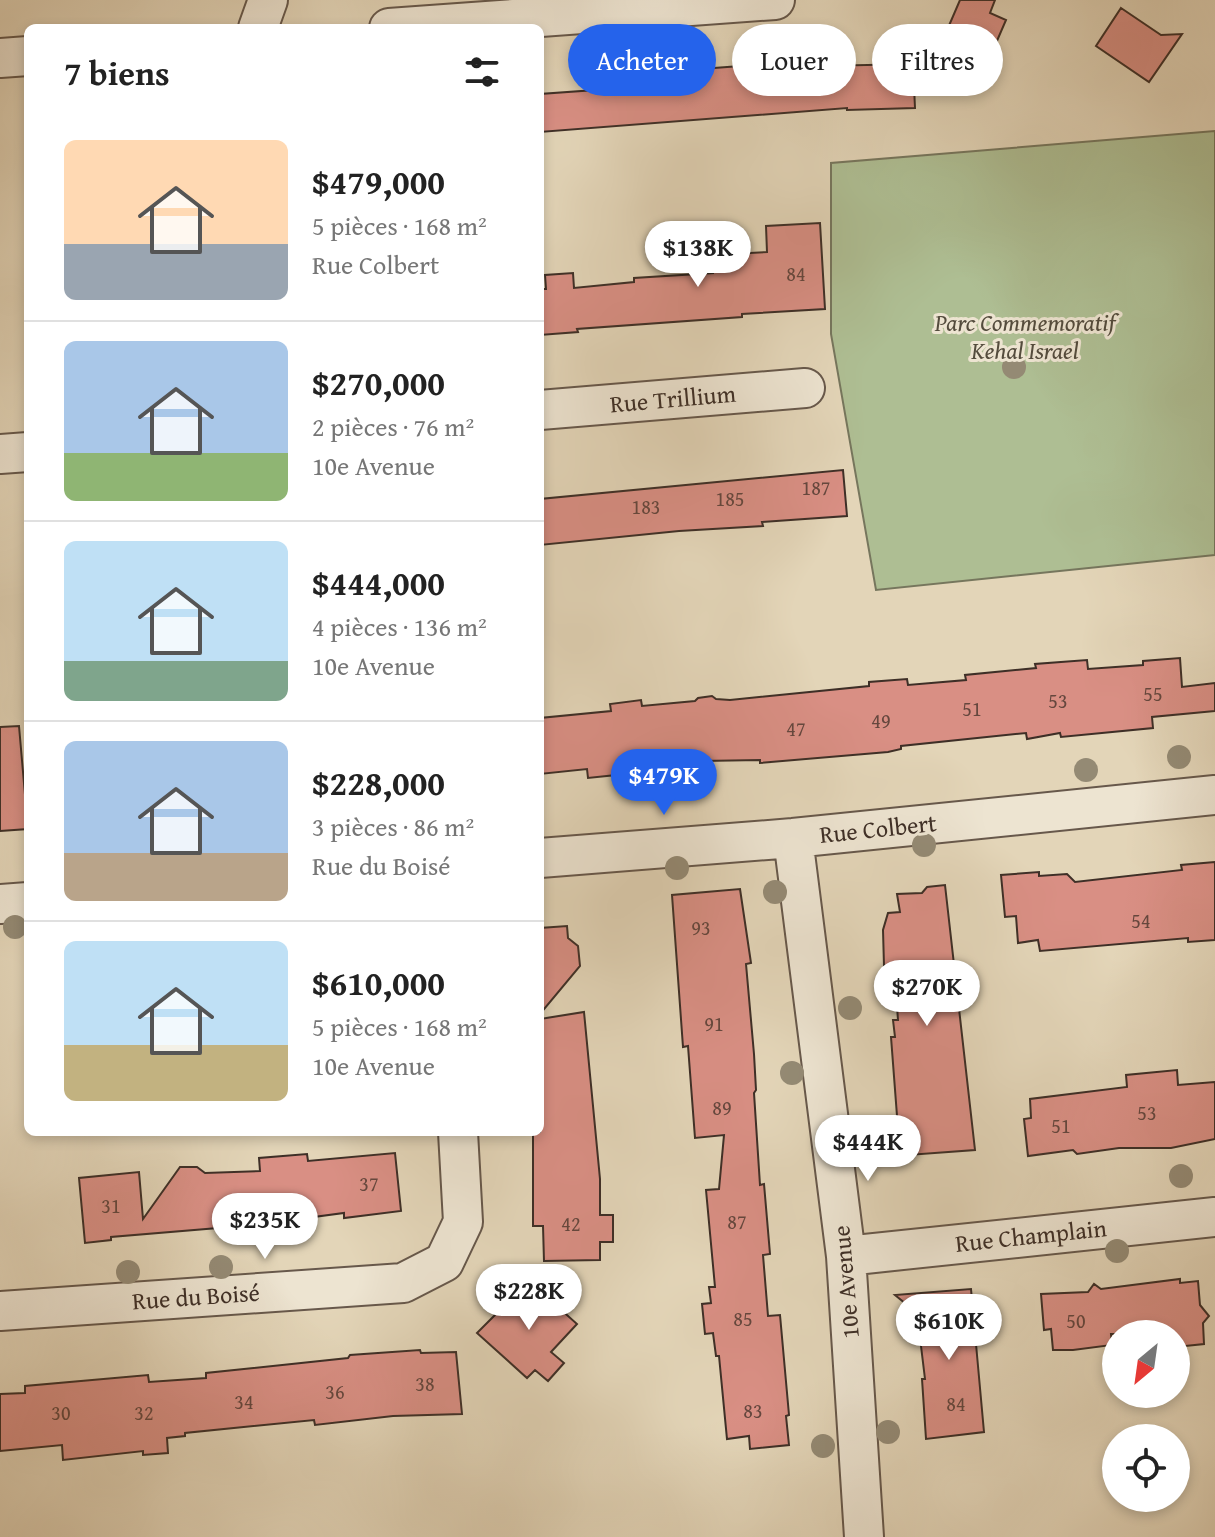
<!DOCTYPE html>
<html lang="fr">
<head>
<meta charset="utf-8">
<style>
	body { margin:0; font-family:"Gentium Book Plus",serif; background:#f6f6f6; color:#222; height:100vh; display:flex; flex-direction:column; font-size:30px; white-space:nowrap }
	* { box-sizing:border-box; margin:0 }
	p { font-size:26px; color:#767676 }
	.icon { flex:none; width:44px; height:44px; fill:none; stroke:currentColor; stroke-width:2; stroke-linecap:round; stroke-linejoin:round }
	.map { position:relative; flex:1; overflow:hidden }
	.details { position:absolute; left:24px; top:24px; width:520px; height:1112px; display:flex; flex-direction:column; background:#fff; border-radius:12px; box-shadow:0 4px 12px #0003 }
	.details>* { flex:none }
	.hud { position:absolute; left:568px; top:24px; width:526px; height:72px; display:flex; gap:16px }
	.needle { width:52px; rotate:209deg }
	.tools { position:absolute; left:1102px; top:1320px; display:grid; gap:16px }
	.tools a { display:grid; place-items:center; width:88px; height:88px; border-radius:50%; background:#fff; box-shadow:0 4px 12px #0003; font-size:40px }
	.price { position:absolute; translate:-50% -68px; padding:0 18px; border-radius:28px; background:#fff; color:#222; font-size:26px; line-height:52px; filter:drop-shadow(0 2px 4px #0008) }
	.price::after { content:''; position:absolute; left:50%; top:48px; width:24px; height:18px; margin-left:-12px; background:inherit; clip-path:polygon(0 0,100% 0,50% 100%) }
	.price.current { background:#2563eb; color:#fff }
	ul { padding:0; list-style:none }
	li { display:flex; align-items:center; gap:24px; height:200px; padding:0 40px }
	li+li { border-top:2px solid #e0e0e0 }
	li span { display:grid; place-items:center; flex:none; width:224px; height:160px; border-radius:12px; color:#555 }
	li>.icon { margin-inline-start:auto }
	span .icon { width:96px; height:96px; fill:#fffc; stroke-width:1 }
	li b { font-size:34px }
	h2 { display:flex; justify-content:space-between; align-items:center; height:96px; padding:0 40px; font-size:34px }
	.chip { padding:0 28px; border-radius:36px; background:#fff; box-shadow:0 4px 12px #0003; font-size:28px; line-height:72px }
	.chip.current { background:#2563eb; color:#fff }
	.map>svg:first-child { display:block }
	.green { fill:#aebe93; stroke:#76765d; stroke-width:2 }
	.building { fill:#d98f84; stroke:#3e2f27; stroke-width:2 }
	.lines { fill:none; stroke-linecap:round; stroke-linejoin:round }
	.minor-casing { stroke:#67584b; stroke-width:42 }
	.minor { stroke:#ede4d1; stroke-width:38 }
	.tree { fill:#948a74 }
	.labels { text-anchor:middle; stroke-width:6; stroke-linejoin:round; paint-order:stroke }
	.number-label { font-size:20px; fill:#65473e }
	.park-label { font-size:24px; font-style:italic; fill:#544c3d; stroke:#ede4d1 }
	.street-label { font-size:24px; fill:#3e2f27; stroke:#ede4d1 }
</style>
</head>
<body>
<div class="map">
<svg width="1215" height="1537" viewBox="0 0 1215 1537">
	<rect width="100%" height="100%" fill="#e3d5b8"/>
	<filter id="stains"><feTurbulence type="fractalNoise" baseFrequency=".0025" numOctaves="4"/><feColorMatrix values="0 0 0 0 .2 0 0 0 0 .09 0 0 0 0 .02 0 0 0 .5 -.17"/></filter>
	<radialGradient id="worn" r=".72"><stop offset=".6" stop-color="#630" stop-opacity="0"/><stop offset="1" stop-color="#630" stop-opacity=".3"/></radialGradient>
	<!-- green -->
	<path class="green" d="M 1215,131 L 1215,555 L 876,590 L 831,334 L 831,163 Z"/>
	<!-- building -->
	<path class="building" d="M 960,0 L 995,0 L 990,13 L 1006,20 L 981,78 L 935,58 Z
		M 1121,8 L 1161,35 L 1182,34 L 1149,82 L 1096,46 Z
		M 821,60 L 821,66 L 913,64 L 915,108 L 847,110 L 847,108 L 540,132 L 540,94 L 595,90 L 594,77 Z
		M 820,223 L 825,309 L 742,314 L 742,317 L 577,329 L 578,332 L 540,335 L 540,289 L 546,289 L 545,275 L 573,273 L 574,288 L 634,282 L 634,278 L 713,273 L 712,255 L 767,252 L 766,226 Z
		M 843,470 L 847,516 L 762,522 L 763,526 L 679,531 L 540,545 L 540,499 Z
		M 1180,658 L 1182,687 L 1215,683 L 1215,711 L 1152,717 L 1153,728 L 1061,737 L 1060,733 L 1027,739 L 1026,733 L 901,746 L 901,749 L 888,752 L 760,763 L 760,760 L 702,761 L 703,770 L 676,771 L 676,764 L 616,770 L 616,775 L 588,778 L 587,769 L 540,774 L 540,718 L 611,711 L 610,704 L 641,700 L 642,706 L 695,701 L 698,698 L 712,696 L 716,699 L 730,700 L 869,686 L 869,682 L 907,679 L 908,685 L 966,680 L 965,675 L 1036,668 L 1035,664 L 1087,660 L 1088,669 L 1143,665 L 1143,661 Z
		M 19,726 L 28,829 L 0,831 L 0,727 Z
		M 1215,862 L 1215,940 L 1188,942 L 1188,938 L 1040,951 L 1038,940 L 1018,943 L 1016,916 L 1005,917 L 1001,875 L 1039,872 L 1039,876 L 1067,874 L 1075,882 L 1182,870 L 1181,865 Z
		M 945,885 L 975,1150 L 908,1155 L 907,1142 L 899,1142 L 891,1037 L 895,1037 L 893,1020 L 898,1020 L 894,965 L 884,966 L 883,930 L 888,913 L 900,912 L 897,894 L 922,893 L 927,887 Z
		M 740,889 L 751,963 L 746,964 L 754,1054 L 756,1090 L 754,1093 L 760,1185 L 764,1184 L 770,1254 L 763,1255 L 768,1316 L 780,1315 L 789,1415 L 786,1416 L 789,1445 L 750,1449 L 749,1436 L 727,1439 L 719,1356 L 716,1356 L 713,1333 L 705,1334 L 702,1304 L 711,1303 L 709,1287 L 715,1287 L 706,1190 L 719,1189 L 724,1135 L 695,1138 L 688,1046 L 683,1047 L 672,895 Z
		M 567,926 L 568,938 L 578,946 L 580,966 L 540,1014 L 540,928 Z
		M 584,1012 L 600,1179 L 600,1215 L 613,1215 L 613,1242 L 600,1242 L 600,1260 L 544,1261 L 543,1226 L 533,1226 L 533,1132 L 540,1132 L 540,1019 Z
		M 1177,1070 L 1178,1085 L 1215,1082 L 1215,1139 L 1171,1148 L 1119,1148 L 1077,1154 L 1073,1150 L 1028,1156 L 1024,1119 L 1031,1118 L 1030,1099 L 1127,1087 L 1126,1075 Z
		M 395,1153 L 401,1211 L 344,1218 L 344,1213 L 254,1225 L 111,1237 L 111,1240 L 85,1243 L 79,1178 L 139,1172 L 143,1219 L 180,1167 L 197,1167 L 205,1173 L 260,1171 L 259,1158 L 307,1154 L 308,1161 Z
		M 1180,1279 L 1180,1283 L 1198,1281 L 1200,1305 L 1209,1316 L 1203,1323 L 1204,1344 L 1176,1347 L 1176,1334 L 1111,1334 L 1112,1345 L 1073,1350 L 1053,1350 L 1051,1329 L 1044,1330 L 1041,1294 L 1088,1292 L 1094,1284 L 1101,1289 Z
		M 529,1281 L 577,1324 L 551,1352 L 564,1363 L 548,1381 L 535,1370 L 527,1378 L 477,1333 Z
		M 971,1289 L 984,1432 L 926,1439 L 922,1379 L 925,1379 L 917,1313 L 895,1295 Z
		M 420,1350 L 421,1353 L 456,1352 L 462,1414 L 393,1416 L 315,1425 L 314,1420 L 185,1433 L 185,1436 L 167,1438 L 168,1453 L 143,1455 L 143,1451 L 63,1460 L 62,1445 L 0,1451 L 0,1394 L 25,1393 L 25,1386 L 148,1375 L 149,1382 L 206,1378 L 206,1373 L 348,1358 L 350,1355 Z"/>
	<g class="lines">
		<!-- minor casing -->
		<g class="minor-casing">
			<path id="minor" d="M 258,28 L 268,0
				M 389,28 L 775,0
				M 0,58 L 28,56
				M 540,410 L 805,388
				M 0,454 L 28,452
				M 793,838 L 846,1256 L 864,1537
				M 540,858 L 793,838 L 1215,795
				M 0,904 L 28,902
				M 846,1256 L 1215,1217
				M 0,1311 L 403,1283 L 444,1262 L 463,1222 L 458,1132"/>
		</g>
		<!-- minor -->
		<use href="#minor" class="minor"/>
	</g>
	<!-- trees -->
	<g class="tree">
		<circle cx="1014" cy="367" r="12"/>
		<circle cx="1179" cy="757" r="12"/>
		<circle cx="1086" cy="770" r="12"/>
		<circle cx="924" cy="845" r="12"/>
		<circle cx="677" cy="868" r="12"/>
		<circle cx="775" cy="892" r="12"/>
		<circle cx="15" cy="927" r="12"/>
		<circle cx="850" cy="1008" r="12"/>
		<circle cx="792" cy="1073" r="12"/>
		<circle cx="1181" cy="1176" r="12"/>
		<circle cx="1117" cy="1251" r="12"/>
		<circle cx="221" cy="1267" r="12"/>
		<circle cx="128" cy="1272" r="12"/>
		<circle cx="888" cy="1432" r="12"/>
		<circle cx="823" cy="1446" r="12"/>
	</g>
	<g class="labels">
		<!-- number labels -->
		<g class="number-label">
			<text x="796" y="281">84</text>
			<text x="816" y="495">187</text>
			<text x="730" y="506">185</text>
			<text x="646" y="514">183</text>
			<text x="1153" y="701">55</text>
			<text x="1058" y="708">53</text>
			<text x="972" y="716">51</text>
			<text x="881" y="728">49</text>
			<text x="796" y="736">47</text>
			<text x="1141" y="928">54</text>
			<text x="701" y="935">93</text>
			<text x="714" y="1031">91</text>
			<text x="722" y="1115">89</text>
			<text x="1147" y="1120">53</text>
			<text x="1061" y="1133">51</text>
			<text x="369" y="1191">37</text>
			<text x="111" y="1213">31</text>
			<text x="737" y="1229">87</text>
			<text x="571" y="1231">42</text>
			<text x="743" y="1326">85</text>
			<text x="1076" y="1328">50</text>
			<text x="425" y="1391">38</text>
			<text x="335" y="1399">36</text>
			<text x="244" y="1409">34</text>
			<text x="956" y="1411">84</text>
			<text x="753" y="1418">83</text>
			<text x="61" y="1420">30</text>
			<text x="144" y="1420">32</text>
		</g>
		<!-- park labels -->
		<g class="park-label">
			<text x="1025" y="331">Parc Commemoratif<tspan x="1025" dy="28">Kehal Israel</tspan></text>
		</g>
		<!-- street labels -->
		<g class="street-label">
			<text transform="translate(673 399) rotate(-5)" y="8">Rue Trillium</text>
			<text transform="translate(878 829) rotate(-6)" y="8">Rue Colbert</text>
			<text transform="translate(1031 1236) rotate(-6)" y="8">Rue Champlain</text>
			<text transform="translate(846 1282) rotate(-95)" y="8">10e Avenue</text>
			<text transform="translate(196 1297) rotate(-4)" y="8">Rue du Boisé</text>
		</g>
	</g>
	<rect width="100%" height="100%" filter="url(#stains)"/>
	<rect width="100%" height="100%" fill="url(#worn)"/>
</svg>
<div class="tools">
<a><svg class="needle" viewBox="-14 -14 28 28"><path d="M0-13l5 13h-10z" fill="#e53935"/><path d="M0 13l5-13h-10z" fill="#767676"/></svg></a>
<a><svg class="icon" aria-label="locate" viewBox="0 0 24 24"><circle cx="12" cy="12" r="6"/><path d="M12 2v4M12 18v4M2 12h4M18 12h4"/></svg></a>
</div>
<b class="price" style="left:698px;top:289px">$138K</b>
<b class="price current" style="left:664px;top:817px">$479K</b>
<b class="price" style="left:927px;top:1028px">$270K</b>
<b class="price" style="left:868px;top:1183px">$444K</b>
<b class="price" style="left:265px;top:1261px">$235K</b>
<b class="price" style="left:529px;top:1332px">$228K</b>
<b class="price" style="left:949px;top:1362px">$610K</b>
<div class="hud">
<a class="chip current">Acheter</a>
<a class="chip">Louer</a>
<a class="chip">Filtres</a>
</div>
<section class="details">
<h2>7 biens<svg class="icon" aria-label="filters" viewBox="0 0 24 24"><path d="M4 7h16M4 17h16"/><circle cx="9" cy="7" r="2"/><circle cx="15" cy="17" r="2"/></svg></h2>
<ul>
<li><span style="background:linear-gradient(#ffd9b3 65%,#9aa5b1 0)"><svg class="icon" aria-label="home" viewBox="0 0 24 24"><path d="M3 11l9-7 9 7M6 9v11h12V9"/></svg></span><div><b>$479,000</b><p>5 pièces · 168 m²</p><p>Rue Colbert</p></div></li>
<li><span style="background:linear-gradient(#a9c7e8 70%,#8fb573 0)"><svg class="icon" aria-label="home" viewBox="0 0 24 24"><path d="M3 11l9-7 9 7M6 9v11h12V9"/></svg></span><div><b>$270,000</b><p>2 pièces · 76 m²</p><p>10e Avenue</p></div></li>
<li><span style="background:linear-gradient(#bfe0f5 75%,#7fa58c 0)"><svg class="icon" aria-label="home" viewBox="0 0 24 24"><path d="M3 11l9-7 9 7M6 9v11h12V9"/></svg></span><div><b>$444,000</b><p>4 pièces · 136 m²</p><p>10e Avenue</p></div></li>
<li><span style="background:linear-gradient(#a9c7e8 70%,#b9a48a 0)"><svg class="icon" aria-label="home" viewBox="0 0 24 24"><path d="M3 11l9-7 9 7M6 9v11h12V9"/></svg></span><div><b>$228,000</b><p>3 pièces · 86 m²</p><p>Rue du Boisé</p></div></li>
<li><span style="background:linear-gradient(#bfe0f5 65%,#c2b280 0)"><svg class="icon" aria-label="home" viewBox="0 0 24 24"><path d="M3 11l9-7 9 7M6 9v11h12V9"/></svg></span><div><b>$610,000</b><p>5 pièces · 168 m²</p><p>10e Avenue</p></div></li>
</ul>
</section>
</div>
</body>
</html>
